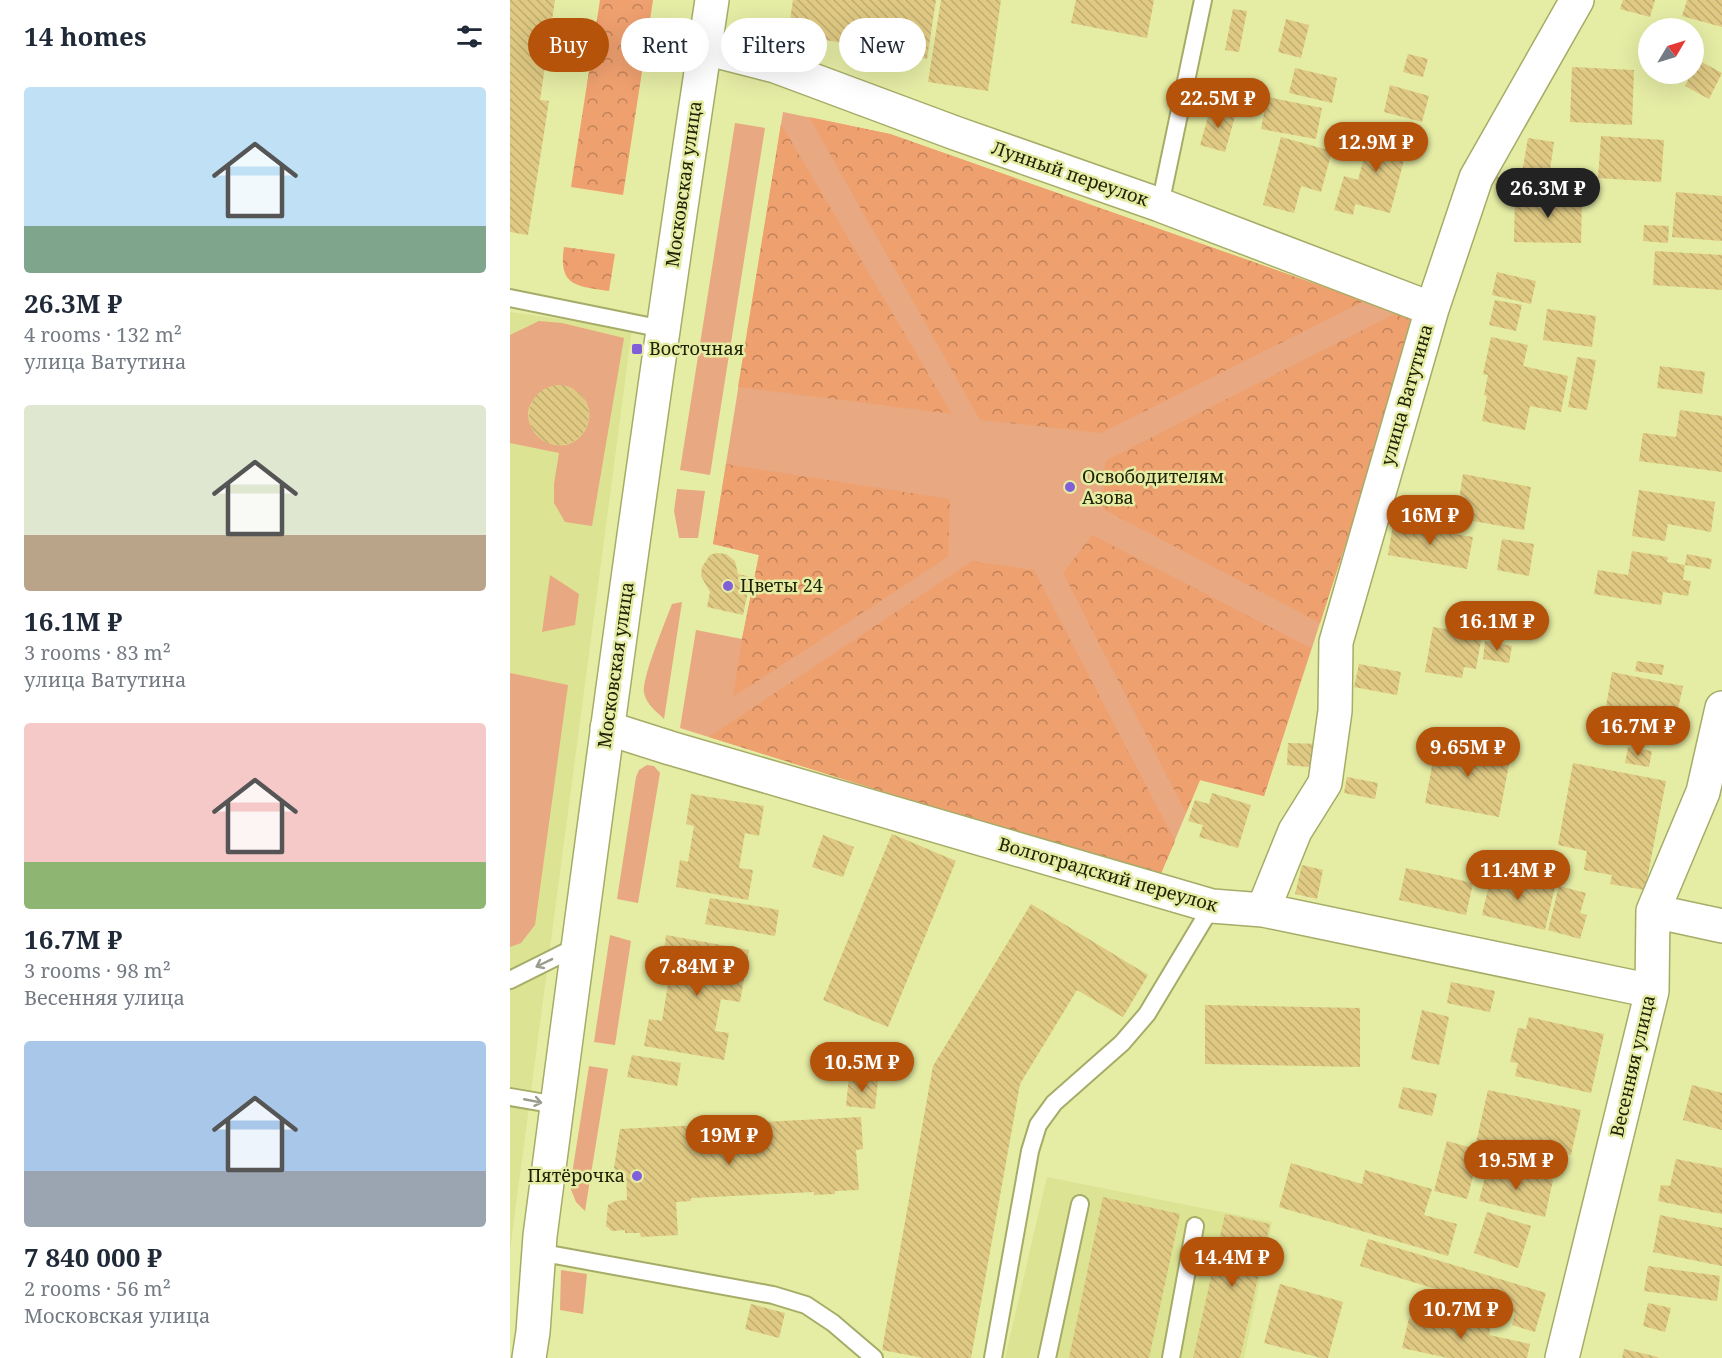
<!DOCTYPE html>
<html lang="en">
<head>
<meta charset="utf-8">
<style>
	body { margin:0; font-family:"Noto Serif",serif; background:#f6f6f7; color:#1f2937; height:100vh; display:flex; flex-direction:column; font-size:22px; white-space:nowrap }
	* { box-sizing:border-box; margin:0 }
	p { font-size:20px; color:#747a83 }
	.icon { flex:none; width:33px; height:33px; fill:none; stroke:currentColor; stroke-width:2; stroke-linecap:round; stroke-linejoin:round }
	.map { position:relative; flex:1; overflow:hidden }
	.panel { display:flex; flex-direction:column; background:#fff; width:510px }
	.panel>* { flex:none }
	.hud { position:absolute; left:18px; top:18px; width:570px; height:54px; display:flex; gap:12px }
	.needle { width:39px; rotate:52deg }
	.fabs { position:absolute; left:1128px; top:18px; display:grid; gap:12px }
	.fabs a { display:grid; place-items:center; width:66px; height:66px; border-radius:50%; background:#fff; box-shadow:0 6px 24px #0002; font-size:30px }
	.price { position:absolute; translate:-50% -51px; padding:0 14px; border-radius:21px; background:#b45309; color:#fff; font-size:20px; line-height:39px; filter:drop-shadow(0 2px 3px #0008) }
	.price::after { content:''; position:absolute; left:50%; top:36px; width:18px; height:14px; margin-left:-9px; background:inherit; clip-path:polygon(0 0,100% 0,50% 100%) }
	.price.active { background:#222; color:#fff }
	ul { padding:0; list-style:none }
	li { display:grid; align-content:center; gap:12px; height:318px; padding:0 24px }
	li span { display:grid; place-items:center; height:186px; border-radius:6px; color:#555 }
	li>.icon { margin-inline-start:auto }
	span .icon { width:108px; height:108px; fill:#fffc; stroke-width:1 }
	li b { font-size:26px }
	h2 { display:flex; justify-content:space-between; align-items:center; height:72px; padding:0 24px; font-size:26px }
	.chip { padding:0 21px; border-radius:27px; background:#fff; box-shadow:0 6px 24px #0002; font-size:21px; line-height:54px }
	.chip.active { background:#b45309; color:#fff }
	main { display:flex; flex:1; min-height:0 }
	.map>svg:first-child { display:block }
	.built { fill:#dce393 }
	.green { fill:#e8a881; fill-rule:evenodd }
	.forest { fill:url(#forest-crowns) }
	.building { fill:url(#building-back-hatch) }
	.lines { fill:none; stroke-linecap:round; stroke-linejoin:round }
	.service-casing { stroke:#a6ac67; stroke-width:20 }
	.minor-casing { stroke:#a6ac67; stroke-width:36 }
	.secondary-casing { stroke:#a6ac67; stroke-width:36 }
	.service { stroke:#fff; stroke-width:16 }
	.minor { stroke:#fff; stroke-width:33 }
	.secondary { stroke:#fff; stroke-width:33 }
	.oneway { stroke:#9b9c8e }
	.poi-dot { fill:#815fd9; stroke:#e5eca4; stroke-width:2 }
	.labels { text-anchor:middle; stroke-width:5; stroke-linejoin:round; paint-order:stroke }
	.street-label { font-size:18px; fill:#202205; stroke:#e5eca4 }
	.poi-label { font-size:18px; fill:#202205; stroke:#e5eca4; text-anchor:start }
</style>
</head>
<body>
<main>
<section class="panel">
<h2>14 homes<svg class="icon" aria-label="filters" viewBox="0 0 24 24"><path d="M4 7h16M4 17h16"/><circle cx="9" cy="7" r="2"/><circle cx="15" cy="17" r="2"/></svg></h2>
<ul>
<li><span style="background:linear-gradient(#bfe0f5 75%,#7fa58c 0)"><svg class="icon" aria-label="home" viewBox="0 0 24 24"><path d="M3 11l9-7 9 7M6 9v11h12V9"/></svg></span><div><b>26.3M ₽</b><p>4 rooms · 132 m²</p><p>улица Ватутина</p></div></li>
<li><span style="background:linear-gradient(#dfe7d0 70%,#b9a48a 0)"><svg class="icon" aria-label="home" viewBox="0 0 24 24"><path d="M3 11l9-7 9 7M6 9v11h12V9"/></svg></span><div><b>16.1M ₽</b><p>3 rooms · 83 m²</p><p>улица Ватутина</p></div></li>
<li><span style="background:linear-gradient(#f6c9c9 75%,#8fb573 0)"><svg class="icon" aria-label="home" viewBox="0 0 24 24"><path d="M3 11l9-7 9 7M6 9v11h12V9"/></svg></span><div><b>16.7M ₽</b><p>3 rooms · 98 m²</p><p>Весенняя улица</p></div></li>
<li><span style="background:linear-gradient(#a9c7e8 70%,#9aa5b1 0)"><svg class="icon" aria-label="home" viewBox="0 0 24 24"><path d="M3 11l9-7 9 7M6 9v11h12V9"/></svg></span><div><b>7 840 000 ₽</b><p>2 rooms · 56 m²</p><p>Московская улица</p></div></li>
</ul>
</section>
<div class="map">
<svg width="1212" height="1358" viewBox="0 0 1212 1358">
	<defs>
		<pattern id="forest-crowns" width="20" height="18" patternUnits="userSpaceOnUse" patternTransform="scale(1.5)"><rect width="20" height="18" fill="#efa06f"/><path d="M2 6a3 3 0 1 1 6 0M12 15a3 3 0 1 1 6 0" fill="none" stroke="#c18259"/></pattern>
		<pattern id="building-back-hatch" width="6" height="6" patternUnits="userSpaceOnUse" patternTransform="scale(1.5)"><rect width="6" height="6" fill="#dfc983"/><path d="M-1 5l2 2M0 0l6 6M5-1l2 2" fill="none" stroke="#bfac70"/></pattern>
	</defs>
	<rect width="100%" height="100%" fill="#e5eca4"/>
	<!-- built -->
	<path class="built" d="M 0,312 L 122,329 L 0,1250 Z
		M 537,1177 L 762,1222 L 734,1358 L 495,1358 Z"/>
	<!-- green -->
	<path class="green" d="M 273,112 L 380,134 L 908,320 L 754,796 L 690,780 L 649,878 L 170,728 L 186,630 L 232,639 L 249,555 L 203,544 Z
		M 225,123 L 255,128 L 200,475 L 170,470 Z
		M 29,321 L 52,323 L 114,338 L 82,526 L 55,522 L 44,503 L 44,484 L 49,453 L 0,443 L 0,335 ZM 47,385 C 98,391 82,450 45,445 C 37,443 30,440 25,433 C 9,411 24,391 47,385 Z
		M 167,489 L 195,491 L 188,538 L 169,538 L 164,511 Z
		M 40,575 L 69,594 L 65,625 L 32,632 Z
		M 172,602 L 154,719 C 146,711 137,705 134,693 C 131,680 156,620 162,604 Z
		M 0,673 L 58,685 L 25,925 L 11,943 L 0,947 Z
		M 137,765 L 144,766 L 150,773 L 128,903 L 107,899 L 126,777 L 129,770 Z
		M 100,935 L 121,941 L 105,1045 L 84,1042 Z
		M 79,1066 L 98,1069 L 75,1211 L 66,1202 L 60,1187 Z
		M 51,1270 L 77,1274 L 73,1314 L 50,1310 Z"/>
	<!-- forest -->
	<path class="forest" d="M 90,0 L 143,0 L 113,195 L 61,187 Z
		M 299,117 L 380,134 L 854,301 L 591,433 L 470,420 Z
		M 271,124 L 442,414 L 228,387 Z
		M 54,247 L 105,254 L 99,291 C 66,286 48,286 54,247 Z
		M 886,313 L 908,320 L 810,623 L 593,509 L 595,461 Z
		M 216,464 L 440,499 L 438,557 L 223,697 L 232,639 L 249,555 L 203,544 Z
		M 582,535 L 801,648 L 754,796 L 690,780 L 676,813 L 553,573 Z
		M 462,561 L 524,570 L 665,841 L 649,878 L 199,737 Z"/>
	<!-- building -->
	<path class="building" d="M 0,0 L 45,0 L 30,100 L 39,101 L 18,235 L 0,232 Z
		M 283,0 L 426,0 L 417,59 L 351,49 L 352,46 L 278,34 Z
		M 431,0 L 491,0 L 478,91 L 418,82 Z
		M 566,0 L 644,0 L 637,38 L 561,23 Z
		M 1113,0 L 1145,0 L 1140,17 L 1110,9 Z
		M 1177,0 L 1212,0 L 1212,27 L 1172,16 Z
		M 723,9 L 737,11 L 729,52 L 715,50 Z
		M 776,19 L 799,25 L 791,58 L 768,52 Z
		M 898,54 L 918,59 L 913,77 L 893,72 Z
		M 1188,60 L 1212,73 L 1199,99 L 1175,86 L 1181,74 L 1184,74 Z
		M 1062,67 L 1124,70 L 1122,125 L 1060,122 Z
		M 785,68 L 827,78 L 822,103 L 779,93 Z
		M 880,85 L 919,96 L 912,122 L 874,112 Z
		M 757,97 L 812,108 L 806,139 L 751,129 Z
		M 701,106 L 726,113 L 715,152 L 690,145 Z
		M 863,124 L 901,134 L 880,213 L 845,204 L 843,215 L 824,210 L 834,176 L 848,180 Z
		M 1091,136 L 1154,140 L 1151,182 L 1088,178 Z
		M 771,137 L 822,151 L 811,192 L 791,186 L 784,213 L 753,205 Z
		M 1018,138 L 1044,142 L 1039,177 L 1012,173 Z
		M 986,177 L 1008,180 L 1006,193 L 985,189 Z
		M 1166,192 L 1212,196 L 1212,241 L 1162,237 Z
		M 1005,195 L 1072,196 L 1071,243 L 1004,242 Z
		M 1134,225 L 1159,226 L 1158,243 L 1133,241 Z
		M 1145,251 L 1212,255 L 1212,290 L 1143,285 Z
		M 987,272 L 1026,281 L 1021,304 L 982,295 Z
		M 985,300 L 1012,305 L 1006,331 L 979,325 Z
		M 1037,309 L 1086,316 L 1082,347 L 1033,340 Z
		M 981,337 L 1018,345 L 1013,366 L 1058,376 L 1051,412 L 1020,406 L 1015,430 L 972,421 L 977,396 L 974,395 L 978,375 L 973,374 Z
		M 1067,357 L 1086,360 L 1077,410 L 1058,407 Z
		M 1150,366 L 1195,372 L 1192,394 L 1147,388 Z
		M19 415a30 30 0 1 1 60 0a30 30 0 1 1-60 0Z
		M 1170,410 L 1212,416 L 1212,472 L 1129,461 L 1133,433 L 1166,437 Z
		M 953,474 L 1021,487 L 1014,530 L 946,518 Z
		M 1129,490 L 1205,502 L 1201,532 L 1158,524 L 1155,541 L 1122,536 Z
		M 883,524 L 963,537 L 957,569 L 878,555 Z
		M 992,539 L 1024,544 L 1019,576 L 987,570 Z
		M 1122,551 L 1158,557 L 1157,562 L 1175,565 L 1173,580 L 1181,581 L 1178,596 L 1153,592 L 1151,605 L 1084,594 L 1088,570 L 1118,575 Z
		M 206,553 L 216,554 L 225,561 L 228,574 L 241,577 L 233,615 L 197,607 L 200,592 L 191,576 L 192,567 L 200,555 Z
		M 1177,554 L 1202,559 L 1200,569 L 1175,565 Z
		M 923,627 L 972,635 L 966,669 L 954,667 L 952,678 L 915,672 Z
		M 975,641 L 1002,646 L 999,663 L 973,659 Z
		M 1127,661 L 1154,665 L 1152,675 L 1125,671 Z
		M 849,664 L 891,672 L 887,695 L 844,687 Z
		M 1102,672 L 1173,686 L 1163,732 L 1094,718 Z
		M 927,740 L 1001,754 L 989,817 L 915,803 Z
		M 778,743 L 810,744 L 808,768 L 777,765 Z
		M 1118,747 L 1142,751 L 1139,767 L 1115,763 Z
		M 1063,763 L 1156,781 L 1135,890 L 1100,884 L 1102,875 L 1074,870 L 1077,851 L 1048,845 Z
		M 837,777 L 868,783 L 865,799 L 834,793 Z
		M 702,793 L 741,805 L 728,848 L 689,837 L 693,825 L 678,821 L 685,800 L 699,804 Z
		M 181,794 L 254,806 L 249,836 L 235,833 L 229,868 L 243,870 L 238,900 L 166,887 L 170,860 L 178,862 L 184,826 L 176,824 Z
		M 382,834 L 446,861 L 378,1027 L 313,1000 Z
		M 313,835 L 344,847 L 333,877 L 302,867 Z
		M 792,865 L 813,870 L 807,899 L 785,894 Z
		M 896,868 L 963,883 L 956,915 L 889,900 Z
		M 982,872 L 1045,887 L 1035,930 L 972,915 Z
		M 1049,886 L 1076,893 L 1070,913 L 1077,915 L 1070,939 L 1038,930 Z
		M 200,898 L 269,910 L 265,936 L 195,924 Z
		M 521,904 L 638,975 L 613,1017 L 567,990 L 510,1084 L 461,1358 L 414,1358 L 372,1350 L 423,1066 Z
		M 156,935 L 239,950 L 230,1002 L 211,999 L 205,1031 L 219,1033 L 214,1060 L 134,1046 L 139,1019 L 152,1021 L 162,959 L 153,958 Z
		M 941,982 L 985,991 L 980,1012 L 937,1003 Z
		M 695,1005 L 850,1008 L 850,1067 L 695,1064 Z
		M 912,1010 L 939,1017 L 929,1065 L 901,1059 Z
		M 1019,1017 L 1094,1034 L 1081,1093 L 1005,1076 L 1008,1063 L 1000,1062 L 1008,1028 L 1016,1029 Z
		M 122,1055 L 171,1063 L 167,1086 L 117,1077 Z
		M 339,1076 L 368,1080 L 365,1109 L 336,1106 Z
		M 1182,1085 L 1212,1093 L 1212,1130 L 1173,1120 Z
		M 893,1087 L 927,1094 L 922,1116 L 888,1108 Z
		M 978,1090 L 1071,1110 L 1061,1155 L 1012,1144 L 1009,1157 L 965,1147 Z
		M 351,1117 L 353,1149 L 346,1150 L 349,1190 L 325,1191 L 325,1194 L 304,1195 L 304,1192 L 181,1198 L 181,1201 L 166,1202 L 168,1235 L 131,1237 L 130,1233 L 115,1233 L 115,1230 L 102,1231 L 96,1226 L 98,1205 L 106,1201 L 117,1200 L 116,1172 L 108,1173 L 104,1168 L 110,1129 Z
		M 937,1141 L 970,1150 L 957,1199 L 924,1191 Z
		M 1166,1159 L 1212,1168 L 1212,1214 L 1148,1201 L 1151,1185 L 1160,1186 Z
		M 781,1163 L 852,1184 L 855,1170 L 922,1189 L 914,1215 L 947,1224 L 938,1256 L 769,1207 Z
		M 978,1165 L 1043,1180 L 1035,1217 L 969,1201 Z
		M 593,1197 L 670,1214 L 639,1358 L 559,1358 Z
		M 977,1212 L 1021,1226 L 1008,1268 L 964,1253 Z
		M 715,1214 L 760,1224 L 730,1358 L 683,1358 Z
		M 1150,1215 L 1212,1228 L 1212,1266 L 1143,1252 Z
		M 858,1239 L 1036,1293 L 1025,1332 L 1002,1325 L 1005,1313 L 850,1266 Z
		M 1138,1266 L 1210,1276 L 1207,1301 L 1134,1291 Z
		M 770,1284 L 833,1302 L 818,1358 L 811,1358 L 754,1343 Z
		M 1138,1303 L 1161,1308 L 1155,1332 L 1133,1326 Z
		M 241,1304 L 275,1313 L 269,1338 L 235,1329 Z
		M 948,1314 L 982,1321 L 979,1335 L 1020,1344 L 1017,1358 L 938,1358 L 892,1348 L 899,1318 L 945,1328 Z
		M 1114,1349 L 1148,1357 L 1148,1358 L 1112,1358 Z"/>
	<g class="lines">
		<!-- service casing -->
		<g class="service-casing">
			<path id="service" d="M 650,205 L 693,0
				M 0,298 L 153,329
				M 0,980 L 68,946
				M 0,1097 L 47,1105
				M 28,1252 L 263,1295 L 296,1305 L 323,1323 L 364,1358
				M 483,1358 L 520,1151 L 528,1125 L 544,1103 L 612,1043 L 637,1014 L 702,906
				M 537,1358 L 570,1204
				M 661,1358 L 685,1226"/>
		</g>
		<!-- minor casing -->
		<g class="minor-casing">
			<path id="minor" d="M 195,48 L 265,66 L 445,133 L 650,205 L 922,309
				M 97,728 L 160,748 L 702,906 L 753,910 L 1142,991
				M 753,910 L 785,831 L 815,783 L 825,711 L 826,642 L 922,309 L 966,178 L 1067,0
				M 1143,911 L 1212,926
				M 1052,1358 L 1142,991 L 1143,911 L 1193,792 L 1212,708"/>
		</g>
		<!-- secondary casing -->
		<g class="secondary-casing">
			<path id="secondary" d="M 19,1358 L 23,1332 L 30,1236 C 84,824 139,411 202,0"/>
		</g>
		<!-- service -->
		<use href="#service" class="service"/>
		<!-- minor -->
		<use href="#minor" class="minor"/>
		<!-- secondary -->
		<use href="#secondary" class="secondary"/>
	</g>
	<!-- one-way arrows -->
	<defs><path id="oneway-shaft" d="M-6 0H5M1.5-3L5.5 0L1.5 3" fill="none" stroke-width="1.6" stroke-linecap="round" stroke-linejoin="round" transform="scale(1.5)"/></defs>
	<g class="oneway">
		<use href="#oneway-shaft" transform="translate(34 963) rotate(154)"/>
		<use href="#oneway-shaft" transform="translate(23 1101) rotate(11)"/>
	</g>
	<!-- markers -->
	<g class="poi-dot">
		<rect x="121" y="343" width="12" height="12" rx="3"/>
		<circle cx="560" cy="487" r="6"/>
		<circle cx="218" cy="586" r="6"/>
		<circle cx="127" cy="1176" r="6"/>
	</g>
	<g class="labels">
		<!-- street labels -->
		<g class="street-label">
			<text transform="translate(560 174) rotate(19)" y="6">Лунный переулок</text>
			<text transform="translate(174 184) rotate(-82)" y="6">Московская улица</text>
			<text transform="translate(897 395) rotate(-74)" y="6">улица Ватутина</text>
			<text transform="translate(106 665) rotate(-82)" y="6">Московская улица</text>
			<text transform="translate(598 875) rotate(16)" y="6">Волгоградский переулок</text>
			<text transform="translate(1123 1066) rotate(-77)" y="6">Весенняя улица</text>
		</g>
		<!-- poi labels -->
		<g class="poi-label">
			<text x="139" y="355">Восточная</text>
			<text x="572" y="483">Освободителям<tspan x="572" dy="21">Азова</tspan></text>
			<text x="230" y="592">Цветы 24</text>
			<text x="115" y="1182" text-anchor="end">Пятёрочка</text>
		</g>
	</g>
</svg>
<div class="fabs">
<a><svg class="needle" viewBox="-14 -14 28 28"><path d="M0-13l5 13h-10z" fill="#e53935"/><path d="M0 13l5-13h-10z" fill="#747a83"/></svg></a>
</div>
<b class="price" style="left:708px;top:129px">22.5M ₽</b>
<b class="price" style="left:866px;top:173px">12.9M ₽</b>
<b class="price active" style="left:1038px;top:219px">26.3M ₽</b>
<b class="price" style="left:920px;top:546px">16M ₽</b>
<b class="price" style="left:987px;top:652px">16.1M ₽</b>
<b class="price" style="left:1128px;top:757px">16.7M ₽</b>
<b class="price" style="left:958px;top:778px">9.65M ₽</b>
<b class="price" style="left:1008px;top:901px">11.4M ₽</b>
<b class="price" style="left:187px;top:997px">7.84M ₽</b>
<b class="price" style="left:352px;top:1093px">10.5M ₽</b>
<b class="price" style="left:219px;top:1166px">19M ₽</b>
<b class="price" style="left:1006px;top:1191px">19.5M ₽</b>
<b class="price" style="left:722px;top:1288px">14.4M ₽</b>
<b class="price" style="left:951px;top:1340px">10.7M ₽</b>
<div class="hud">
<a class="chip active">Buy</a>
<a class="chip">Rent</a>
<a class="chip">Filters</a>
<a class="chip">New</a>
</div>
</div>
</main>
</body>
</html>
